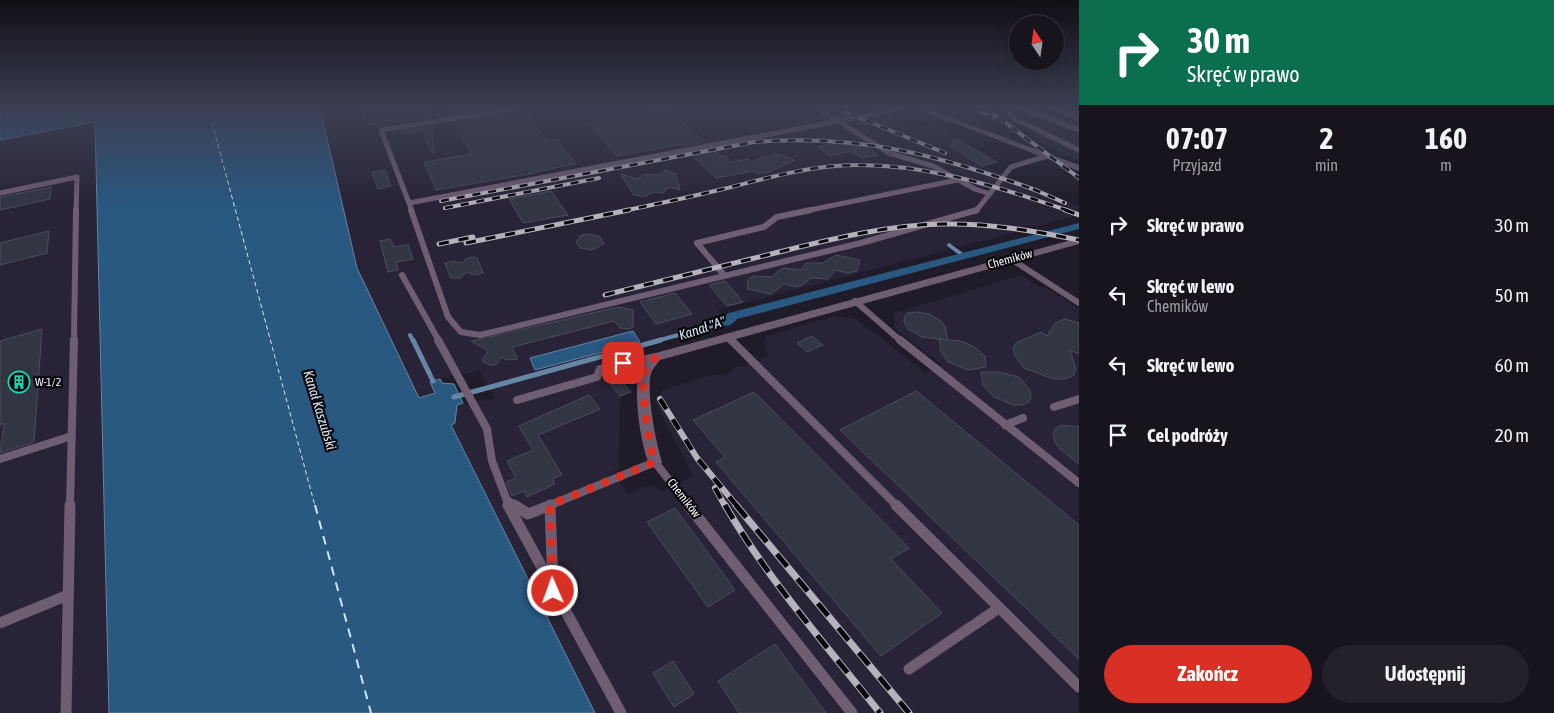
<!DOCTYPE html>
<html lang="pl">
<head>
<meta charset="utf-8">
<style>
	:root { --surface:#17141e; --page:#24212b; --text:#f1f3f6; --muted:#9e9ea4; --line:#36333c; --accent:#d93025 }
	body { margin:0; font-family:"Asap Condensed",sans-serif; background:var(--page); color:var(--text); height:100vh; display:flex; flex-direction:column; font-size:19px; white-space:nowrap }
	* { box-sizing:border-box; margin:0 }
	p { font-size:16px; color:var(--muted) }
	.icon { flex:none; width:28px; height:28px; fill:none; stroke:currentColor; stroke-width:2; stroke-linecap:round; stroke-linejoin:round }
	.map { position:relative; flex:1; overflow:hidden }
	.sheet { display:flex; flex-direction:column; background:var(--surface); width:475px }
	.sheet>* { flex:none }
	.top-card { background:#0b6e4f; color:#fff; overflow:hidden }
	.needle { width:32px; rotate:347deg }
	.controls { position:absolute; left:1009px; top:15px; display:grid; gap:10px }
	.controls a { display:grid; place-items:center; width:55px; height:55px; border-radius:50%; background:var(--surface); box-shadow:0 5px 20px #0002,0 0 0 1px var(--line); font-size:25px }
	.pin { position:absolute; display:grid; place-items:center; width:42px; height:42px; color:#fff; margin:-21px; border-radius:10px; box-shadow:0 2px 8px #0006 }
	.me { position:absolute; width:55px; margin:-28px; rotate:358deg; stroke-linejoin:round; filter:drop-shadow(0 0 4px #0008) }
	.turn { display:flex; align-items:center; gap:18px; height:105px; padding:0 25px; font-size:22px }
	.turn .icon { width:65px; height:65px; stroke-width:2.5 }
	.turn b { display:block; font-size:35px; line-height:42px }
	.eta { display:flex; justify-content:space-evenly; align-items:center; height:85px; text-align:center }
	.eta b { font-size:30px; font-weight:700; line-height:35px }
	.button { display:flex; gap:10px; margin-top:auto; padding:10px 25px }
	.button a { flex:1; height:58px; border-radius:30px; background:var(--accent); color:#fff; font-size:20px; font-weight:700; line-height:58px; text-align:center }
	.button a+a { background:var(--page); color:var(--text) }
	ul { padding:0; list-style:none }
	li { display:flex; align-items:center; gap:15px; height:70px; padding:0 25px }
	li div { flex:1 }
	li b { display:block; font-size:19px }
	li em { font-style:normal }
	main { display:flex; flex:1; min-height:0 }
	.map>svg:first-child { display:block }
	.built { fill:#282336 }
	.water { fill:#295881; stroke:#6686a6 }
	.lines { fill:none; stroke-linecap:round; stroke-linejoin:round }
	.stream-far1 { stroke:#6686a6; stroke-width:4 }
	.stream { stroke:#6686a6; stroke-width:5 }
	.canal { fill:#295881; fill-rule:evenodd }
	.ferry-far1 { stroke:#d7e5f2; stroke-width:1; stroke-dasharray:4.5 3; stroke-linecap:butt }
	.ferry { stroke:#d7e5f2; stroke-width:2; stroke-dasharray:9 7; stroke-linecap:butt }
	.building { fill:#323643; stroke:#494d5c }
	.lane-far3 { stroke:#6f5d72; stroke-width:5 }
	.lane-far2 { stroke:#6f5d72; stroke-width:6 }
	.lane-far1 { stroke:#6f5d72; stroke-width:8 }
	.lane { stroke:#6f5d72; stroke-width:11 }
	.street { fill:#6f5d72; fill-rule:evenodd }
	.rail-far3-casing { stroke:#b5b2bc; stroke-width:4 }
	.rail-far2-casing { stroke:#b5b2bc; stroke-width:5 }
	.rail-far1-casing { stroke:#b5b2bc; stroke-width:6 }
	.rail-casing { stroke:#b5b2bc; stroke-width:7 }
	.rail-far3 { stroke:#08070c; stroke-width:2.5; stroke-dasharray:8; stroke-linecap:butt }
	.rail-far2 { stroke:#08070c; stroke-width:3; stroke-dasharray:10; stroke-linecap:butt }
	.rail-far1 { stroke:#08070c; stroke-width:4.5; stroke-dasharray:12; stroke-linecap:butt }
	.rail { stroke:#08070c; stroke-width:5; stroke-dasharray:16; stroke-linecap:butt }
	.route { stroke:#d93025; stroke-width:9; stroke-dasharray:0 16.2 }
	.labels { text-anchor:middle; stroke-width:4.5; stroke-linejoin:round; paint-order:stroke }
	.street-label { font-size:12px; fill:#f5f3fb; stroke:#08070c }
	.poi-label { font-size:12px; fill:#f5f3fb; stroke:#08070c; text-anchor:start }
	.water-label { font-size:14px; font-style:italic; fill:#d7e5f2; stroke:#08070c }
</style>
</head>
<body>
<main>
<div class="map">
<svg width="1079" height="713" viewBox="0 0 1079 713">
	<rect width="100%" height="100%" fill="#1f1b28"/>
	<!-- built -->
	<path class="built" d="M320,108H840L857,115L873,112L883,118L890,117L908,129L932,124L997,162L983,166L1079,206V215L1039,226H1015L1017,231L1014,233L959,247L953,244L947,246L948,250L718,310L724,317L719,322L487,385L480,371L440,379L435,393L419,399L357,268Z
		M998,108H1079V161L1045,146Z
		M95,122L109,713H0V140Z
		M1022,275L1036,285L1053,292L1079,309V713H595L451,424L455,423L457,405L463,403L468,405L477,401L495,399L490,388L604,357L627,388L628,393L620,397L619,469L613,472L628,494L646,486L657,487L661,492L693,476L655,401L663,390L711,375H726L737,366L744,367L768,356L764,342L766,336L835,316L856,319L926,373L942,365L894,328V313Z"/>
	<!-- water -->
	<path class="water" d="M0,108H320L357,268L419,398L435,393L430,382L440,379L442,383L454,384L463,403L457,405L455,423L451,425L595,713H109L95,122L0,140Z
		M633,331L640,342L535,370L530,358Z"/>
	<g class="lines">
		<!-- stream-far1 -->
		<path class="stream-far1" d="M949,245L964,256
			M410,335L413,341
			M656,341L727,322"/>
		<!-- stream -->
		<path class="stream" d="M413,340L433,381
			M454,397L661,340"/>
		<!-- canal -->
		<path class="canal" d="M1079,223V229L737,319C732,324 730,327 722,325L720,322L728,313L733,312Z"/>
		<!-- ferry-far1 -->
		<path class="ferry-far1" d="M208,108L315,506"/>
		<!-- ferry -->
		<path class="ferry" d="M315,505L371,713"/>
	</g>
	<!-- building -->
	<path class="building" d="M361,108H430L431,118L400,122V119L367,125Z
		M445,108H492L449,115Z
		M666,108L705,142L683,146L681,144L617,156L588,123Z
		M518,112V117L529,116L548,141L557,139L576,164L534,172L535,173L436,190L424,162L471,154L454,123Z
		M432,126L434,152L432,153L422,130L409,134H401V131Z
		M955,138L997,162L982,166L950,146Z
		M848,141L858,148L861,143L878,155L862,158L854,153L856,150L830,156L818,147Z
		M713,150L721,156H725L732,162L748,159L752,162L763,157L774,156V153L795,160L769,172L758,174L754,171L716,178L691,154Z
		M385,170L391,186L378,189L372,172Z
		M665,170L676,174L680,190L669,187L663,193L654,192L643,197L633,194L621,174L637,179L645,174L659,175Z
		M51,187L50,199L0,210V197Z
		M551,191L568,215L523,223L509,199Z
		M49,231L47,253L0,265V243Z
		M586,234L599,236L604,244L592,250L581,248L576,243L580,236Z
		M390,239L394,247L408,245L413,259L396,262L398,270L388,272L380,241Z
		M836,255L860,260L857,271L848,273L835,270L828,279L811,278L804,284L796,287L784,284L771,294L747,289L748,280L753,276L773,277L778,271L784,268L801,270L806,263H823Z
		M472,257L477,258L483,273L474,275L466,272L461,278H451L445,263L453,261L462,263L467,258Z
		M725,281L743,302L727,306L709,285Z
		M675,293L692,314L656,324L640,302Z
		M618,307L633,310V327L629,329L620,328L614,321L512,347L518,359L508,360L501,357L498,363L494,365H489L482,361L488,351L471,341Z
		M916,312L929,314L941,321L945,327L948,340L922,337L908,329L904,322V318L907,313Z
		M1065,319L1079,323V354L1070,350L1076,369L1074,375L1066,379H1054L1024,368L1015,356L1013,348L1016,343L1041,332L1047,336L1055,323Z
		M42,329L34,442L0,453L4,423L0,425V341Z
		M812,336L823,345L807,352L797,343Z
		M939,339L960,341L973,346L985,356L986,367L968,370L948,362L941,352Z
		M981,372H999L1019,377L1030,390L1031,397L1029,402L1023,405H1013L994,397L983,385Z
		M618,377L631,392L620,396L608,381Z
		M916,391L1079,525V659L840,430Z
		M754,392L909,548L891,559L942,613L881,656L716,462L725,457L693,420Z
		M589,395L600,409L538,435L562,475L552,479L555,484L527,497L524,491L512,496L506,482L516,478L507,461L533,450L519,426Z
		M1062,425L1079,427V464L1061,450L1055,442L1053,434L1056,428Z
		M675,508L735,590L708,607L647,522Z
		M775,644L826,713H739L718,681Z
		M673,661L694,694L674,707L653,673Z"/>
	<g class="lines">
		<!-- lane-far3 -->
		<path class="lane-far3" d="M518,108L381,130L409,203L876,114L899,108
			M817,108L889,153L933,166L975,189L990,194
			M1011,108L1007,112L1015,119L1079,150
			M1021,108L1079,130
			M1053,108L1079,118
			M0,193L77,177L76,211
			M409,203L412,211
			M805,211L957,180
			M976,211L1011,167L1047,156"/>
		<!-- lane-far2 -->
		<path class="lane-far2" d="M411,210L448,317L461,332L480,335L861,243L977,210
			M1011,259L1079,303
			M402,275L439,341
			M724,275L697,243L764,227L777,217L811,210
			M855,301L901,341
			M728,337L733,341
			M74,341L76,210"/>
		<!-- lane-far1 -->
		<path class="lane-far1" d="M438,340L487,429L492,461L509,506
			M731,340L897,506
			M900,340L1079,483
			M517,400L597,377L600,369L656,357
			M1054,407L1079,399
			M1005,425L1023,418
			M0,459L72,436
			M507,500L516,506
			M70,506L74,340
			M548,506L655,462L689,506"/>
		<!-- lane -->
		<path class="lane" d="M508,505L621,713
			M514,505L528,514L551,505
			M550,505L553,588
			M688,505L852,713
			M896,505L1079,687
			M0,623L68,595
			M909,669L999,608
			M66,713L70,505"/>
		<!-- street -->
		<path class="street" d="M915,108H925L1079,165V171Z
			M1079,238V244L660,360C657,364 653,368 651,373C646,393 656,442 662,462L660,466L655,468L650,466C641,448 633,393 639,373C641,366 647,360 652,354Z"/>
		<!-- rail-far3 casing -->
		<g class="rail-far3-casing">
			<path id="rail-far3" d="M836,108L945,153
				M973,108L993,118
				M986,108L1079,178
				M1033,189L1065,203
				M441,201L754,142C860,134 939,155 1038,191
				M445,208L599,178
				M623,211C657,204 690,197 723,189C760,180 797,169 835,166C915,160 994,185 1069,211"/>
		</g>
		<!-- rail-far2 casing -->
		<g class="rail-far2-casing">
			<path id="rail-far2" d="M1065,210L1079,215
				M466,243L629,210
				M439,244L473,237
				M605,295C660,281 716,268 771,254C828,240 885,225 943,224C989,223 1034,231 1079,240"/>
		</g>
		<!-- rail-far1 casing -->
		<g class="rail-far1-casing">
			<path id="rail-far1" d="M660,399L697,458L737,506
				M715,488L725,506"/>
		</g>
		<!-- rail casing -->
		<g class="rail-casing">
			<path id="rail" d="M725,505C768,580 826,645 880,713
				M736,505L909,713"/>
		</g>
		<!-- rail-far3 -->
		<use href="#rail-far3" class="rail-far3"/>
		<!-- rail-far2 -->
		<use href="#rail-far2" class="rail-far2"/>
		<!-- rail-far1 -->
		<use href="#rail-far1" class="rail-far1"/>
		<!-- rail -->
		<use href="#rail" class="rail"/>
	</g>
	<!-- sky -->
	<linearGradient id="sky" x2="0" y2="1"><stop stop-color="#110f16"/><stop offset="0.52" stop-color="#3c3f53"/><stop offset="1" stop-color="#3c3f53" stop-opacity="0"/></linearGradient>
	<rect width="1079" height="207" fill="url(#sky)"/>
	<g class="lines">
		<!-- route -->
		<path class="route" d="M553,591L550,505L655,462C649,449 641,387 644,373C646,368 652,362 656,357L623,363"/>
	</g>
	<!-- icons -->
	<defs>
		<g id="building-ring" transform="scale(1.125)"><circle r="9.5" fill="#08070c" stroke="#19d5b2" stroke-width="1.5"/><path d="M-4-6H4V6H1V3H-1V6H-4ZM-2.5-4.3h1.7v1.8h-1.7ZM.8-4.3h1.7v1.8H.8ZM-2.5-1h1.7V.8h-1.7ZM.8-1h1.7V.8H.8Z" fill="#19d5b2"/></g>
	</defs>
	<g fill-rule="evenodd">
		<use href="#building-ring" x="19" y="382"/>
	</g>
	<g class="labels">
		<!-- street labels -->
		<g class="street-label">
			<text transform="translate(1010 259) rotate(-15)" y="4">Chemików</text>
			<text transform="translate(684 498) rotate(52)" y="4">Chemików</text>
		</g>
		<!-- poi labels -->
		<g class="poi-label">
			<text x="35" y="386">W-1/2</text>
		</g>
		<!-- water labels -->
		<g class="water-label">
			<text transform="translate(702 328) rotate(-18)" y="5">Kanał "A"</text>
			<text transform="translate(320 410) rotate(73)" y="5">Kanał Kaszubski</text>
		</g>
	</g>
</svg>
<div class="controls">
<a><svg class="needle" viewBox="-14 -14 28 28"><path d="M0-13l5 13h-10z" fill="#e53935"/><path d="M0 13l5-13h-10z" fill="#9e9ea4"/></svg></a>
</div>
<div class="pin" style="left:623px;top:363px;background:#d93025"><svg class="icon" aria-label="arrive" viewBox="0 0 24 24"><path d="M6 21V4h12l-3 4 3 4H6"/></svg></div>
<svg class="me" style="left:553px;top:591px" viewBox="-20 -20 40 40"><circle r="17" fill="#d93025" stroke="#fff" stroke-width="3"/><path d="M0-11L8 9 0 5-8 9z" fill="#fff"/></svg>
</div>
<section class="sheet">
<div class="top-card">
<div class="turn"><svg class="icon" aria-label="right" viewBox="0 0 24 24"><path d="M7 20v-9h11M14 6l5 5-5 5"/></svg><div><b>30 m</b>Skręć w prawo</div></div>
</div>
<div class="eta">
<div><b>07:07</b><p>Przyjazd</p></div>
<div><b>2</b><p>min</p></div>
<div><b>160</b><p>m</p></div>
</div>
<ul>
<li><svg class="icon" aria-label="right" viewBox="0 0 24 24"><path d="M7 20v-9h11M14 6l5 5-5 5"/></svg><div><b>Skręć w prawo</b></div><em>30 m</em></li>
<li><svg class="icon" aria-label="left" viewBox="0 0 24 24"><path d="M17 20v-9H6M10 6l-5 5 5 5"/></svg><div><b>Skręć w lewo</b><p>Chemików</p></div><em>50 m</em></li>
<li><svg class="icon" aria-label="left" viewBox="0 0 24 24"><path d="M17 20v-9H6M10 6l-5 5 5 5"/></svg><div><b>Skręć w lewo</b></div><em>60 m</em></li>
<li><svg class="icon" aria-label="arrive" viewBox="0 0 24 24"><path d="M6 21V4h12l-3 4 3 4H6"/></svg><div><b>Cel podróży</b></div><em>20 m</em></li>
</ul>
<div class="button"><a>Zakończ</a><a>Udostępnij</a></div>
</section>
</main>
</body>
</html>
